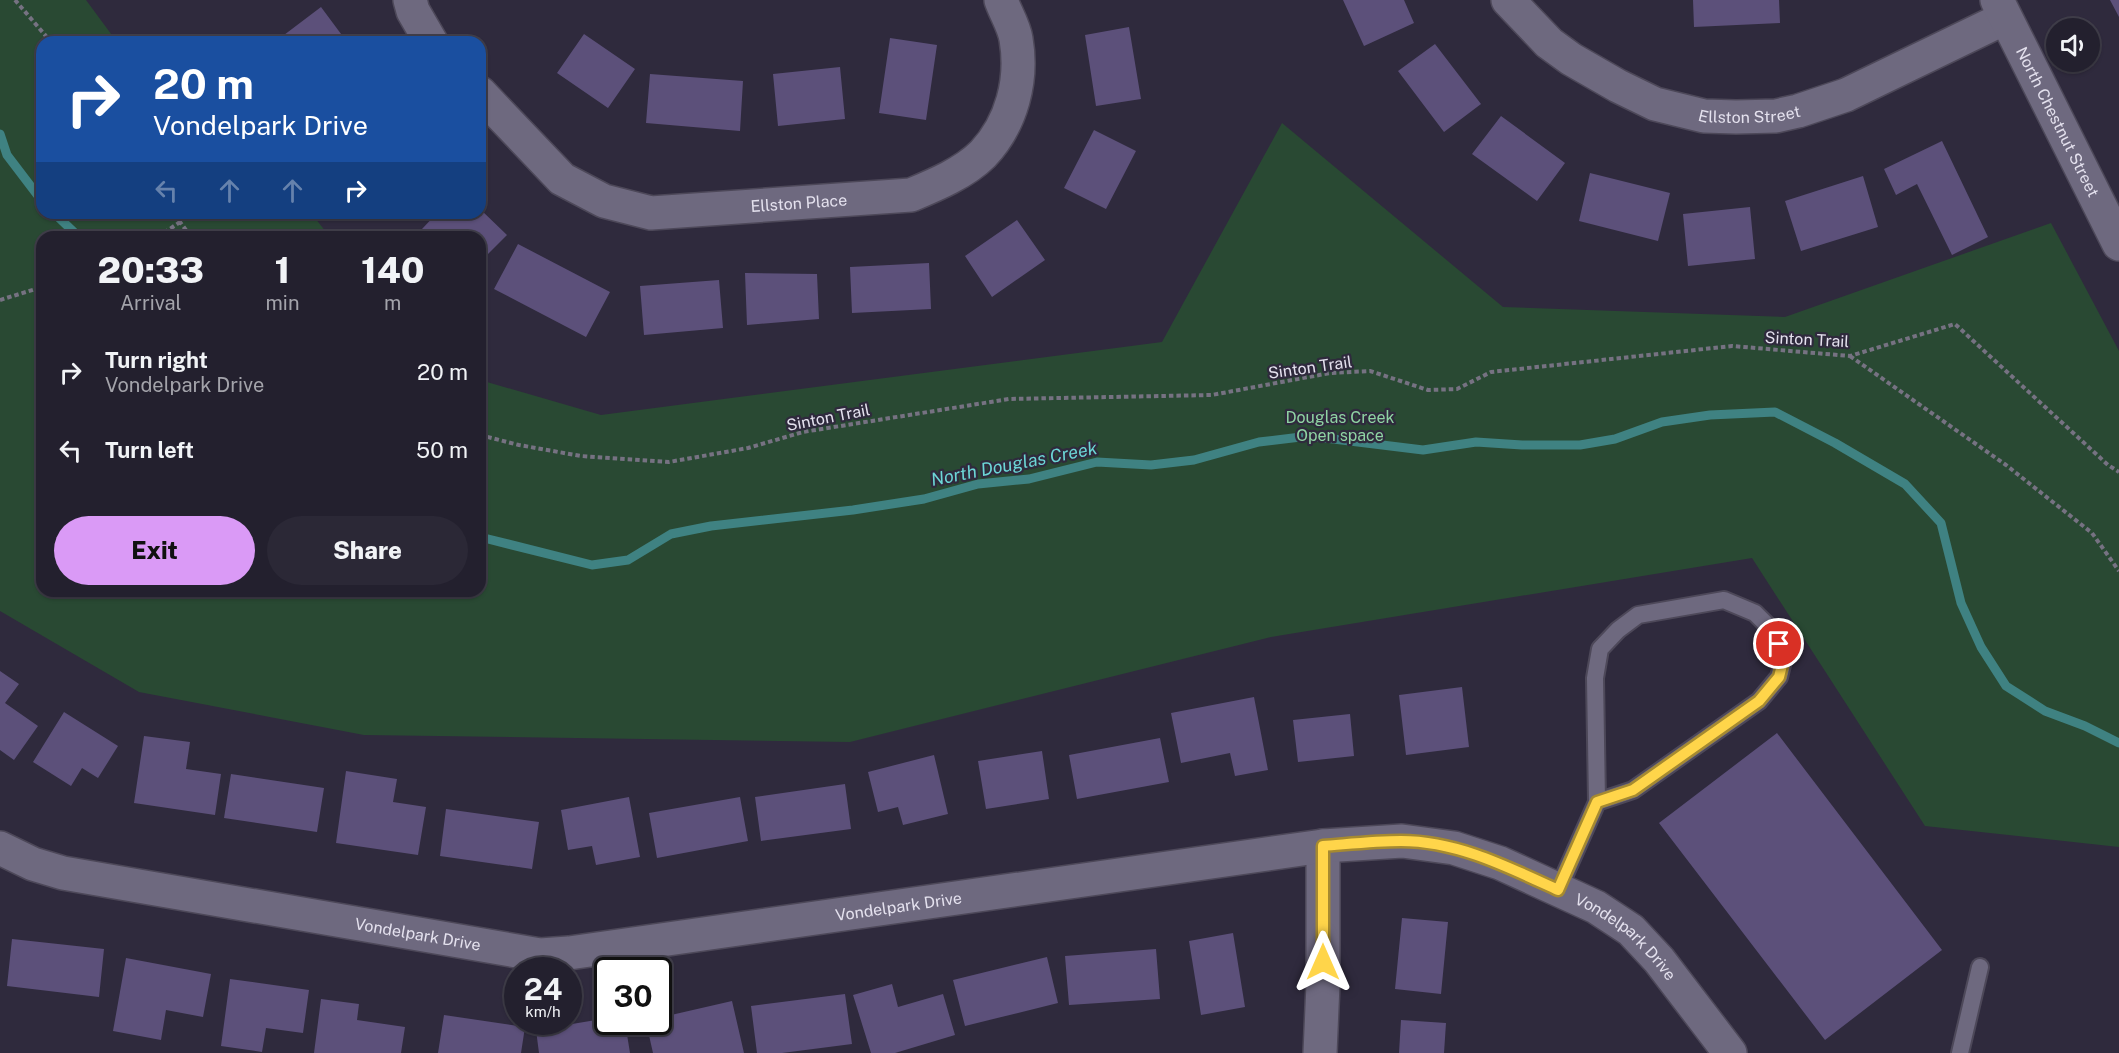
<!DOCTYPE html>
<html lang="en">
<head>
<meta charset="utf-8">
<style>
	:root { --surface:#23202e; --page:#2b2836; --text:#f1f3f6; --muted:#a3a3aa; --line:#403e4a; --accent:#da9af6 }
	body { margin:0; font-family:"Public Sans",sans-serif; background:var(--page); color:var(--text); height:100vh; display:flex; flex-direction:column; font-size:22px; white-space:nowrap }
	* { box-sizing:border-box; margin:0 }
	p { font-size:20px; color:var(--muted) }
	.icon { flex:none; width:33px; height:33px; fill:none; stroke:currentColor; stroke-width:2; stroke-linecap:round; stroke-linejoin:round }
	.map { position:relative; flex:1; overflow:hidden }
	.drawer { position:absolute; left:36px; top:231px; width:450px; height:366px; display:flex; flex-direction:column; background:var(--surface); border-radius:18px; box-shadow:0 2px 4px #0004,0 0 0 2px var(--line) }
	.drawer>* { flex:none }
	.top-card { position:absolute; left:36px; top:36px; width:450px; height:183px; border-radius:18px; box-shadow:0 2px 4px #0004,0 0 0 2px var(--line); background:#1a4fa0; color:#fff; overflow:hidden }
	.buttons { position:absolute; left:2046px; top:18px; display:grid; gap:12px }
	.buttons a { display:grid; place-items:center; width:54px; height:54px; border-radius:50%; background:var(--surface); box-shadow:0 2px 4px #0004,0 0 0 2px var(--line); font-size:30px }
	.speed { position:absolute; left:504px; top:957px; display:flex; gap:12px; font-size:30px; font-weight:700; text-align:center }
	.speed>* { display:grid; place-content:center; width:78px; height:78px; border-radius:50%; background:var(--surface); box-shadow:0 2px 4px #0004,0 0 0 2px var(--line); line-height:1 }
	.speed small { font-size:15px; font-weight:400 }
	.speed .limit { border:3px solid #111; border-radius:9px; background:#fff; color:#111 }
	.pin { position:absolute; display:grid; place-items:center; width:51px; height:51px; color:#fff; margin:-26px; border:3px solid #fff; border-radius:50%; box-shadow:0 2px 6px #0007 }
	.me { position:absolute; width:66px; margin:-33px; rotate:0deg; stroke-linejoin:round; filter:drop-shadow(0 0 4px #0008) }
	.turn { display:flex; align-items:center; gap:21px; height:126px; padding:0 18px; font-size:27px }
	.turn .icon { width:78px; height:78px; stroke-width:2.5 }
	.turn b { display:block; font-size:42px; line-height:51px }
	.lanes { display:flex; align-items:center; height:57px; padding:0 18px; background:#0003; justify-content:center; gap:30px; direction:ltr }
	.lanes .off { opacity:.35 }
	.eta { display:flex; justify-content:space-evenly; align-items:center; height:102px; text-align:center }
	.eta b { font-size:36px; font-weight:800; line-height:42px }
	.action { display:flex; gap:12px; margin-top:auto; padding:12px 18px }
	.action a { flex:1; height:69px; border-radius:36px; background:var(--accent); color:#111; font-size:24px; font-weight:800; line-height:69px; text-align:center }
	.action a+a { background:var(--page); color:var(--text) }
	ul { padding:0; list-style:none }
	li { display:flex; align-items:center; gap:18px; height:78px; padding:0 18px }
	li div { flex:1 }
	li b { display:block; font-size:22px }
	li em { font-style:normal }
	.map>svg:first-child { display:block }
	.green { fill:#294933 }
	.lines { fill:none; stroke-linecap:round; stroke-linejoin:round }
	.stream { stroke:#3f8282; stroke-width:9 }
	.building { fill:#5c507a }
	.service-casing { stroke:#4d4859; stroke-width:20 }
	.minor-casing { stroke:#4d4859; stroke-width:36 }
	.tertiary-casing { stroke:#4d4859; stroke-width:36 }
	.secondary-casing { stroke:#4d4859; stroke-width:36 }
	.path { stroke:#767282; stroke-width:4; stroke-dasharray:4.5 3; stroke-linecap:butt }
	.service { stroke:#6e697f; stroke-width:16 }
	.minor { stroke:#6e697f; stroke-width:33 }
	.tertiary { stroke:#6e697f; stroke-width:33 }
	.secondary { stroke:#6e697f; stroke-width:33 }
	.route-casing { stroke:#a68a30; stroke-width:15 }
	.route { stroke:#ffd54a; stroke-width:10 }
	.labels { text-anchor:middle; stroke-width:4.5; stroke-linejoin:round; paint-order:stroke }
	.street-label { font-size:16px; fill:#e4e1ee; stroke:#2f2a3d }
	.park-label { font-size:16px; fill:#8fd4a3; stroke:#2f2a3d }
	.water-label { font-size:18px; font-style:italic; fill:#6cd6d6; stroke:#2f2a3d }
</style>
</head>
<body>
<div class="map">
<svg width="2119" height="1053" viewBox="0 0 2119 1053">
	<rect width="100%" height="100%" fill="#2f2a3d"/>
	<!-- green -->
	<path class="green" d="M0,0H86L117,42H42V213H311L330,237H42V591H480V380L601,415L1162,342L1282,123L1503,307L1785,317L2051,223L2119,351V847L1925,826L1752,558L1271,637L850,742L364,735L139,692L0,611Z"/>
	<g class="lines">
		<!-- stream -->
		<path class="stream" d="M0,134L7,155L42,201
			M54,213L79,237
			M480,537L592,565L628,560L671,534L711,526L853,510L924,499L978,484L1029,479L1097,462L1151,465L1194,460L1259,442L1309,436L1423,450L1476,442L1522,445H1580L1615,439L1662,422L1710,415L1775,412L1835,443L1905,484L1941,523L1961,603L1981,647L2006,686L2045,711L2085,726L2119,743"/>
	</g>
	<!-- building -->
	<path class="building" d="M1343,0H1404L1414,23L1364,46Z
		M1693,0H1779L1780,23L1694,27Z
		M2110,0H2119V17Z
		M321,7L347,42H289L284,35Z
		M1129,27L1141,99L1096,106L1085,35Z
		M584,34L635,69L608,108L557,73Z
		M890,38L937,45L926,120L879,113Z
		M1435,44L1481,104L1444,132L1398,71Z
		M840,67L845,119L778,126L773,74Z
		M650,74L743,81L740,131L646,123Z
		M1501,116L1565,163L1537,201L1472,154Z
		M1094,130L1136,151L1106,209L1064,188Z
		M1942,141L1988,237L1952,255L1917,184L1896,195L1884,169Z
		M1590,173L1670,193L1658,241L1579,221Z
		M1863,176L1878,227L1801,251L1785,201Z
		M1750,207L1755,259L1688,266L1683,214Z
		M480,209L507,235L480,262V237H429L422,229L437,213H480Z
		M1017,220L1045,260L992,297L965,256Z
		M518,244L610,292L586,337L494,289Z
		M929,263L931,309L852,313L850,267Z
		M745,273L817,274L819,319L747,325Z
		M719,280L723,328L644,335L640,286Z
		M0,671L19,684L5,703L38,726L14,760L0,750Z
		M1462,687L1469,747L1406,755L1399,695Z
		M1254,697L1268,770L1235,776L1230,753L1181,763L1171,713Z
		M64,712L118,746L98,778L82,768L71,786L33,762Z
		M1350,714L1354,756L1298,762L1293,720Z
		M1777,733L1942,950L1825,1040L1659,823Z
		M144,736L190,742L186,769L221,774L215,815L134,803Z
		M1160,738L1169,782L1077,799L1069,755Z
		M1042,751L1049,799L986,809L978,761Z
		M934,755L948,814L903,825L898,807L878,812L868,772Z
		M346,771L397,779L393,802L426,807L418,855L336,843Z
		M231,774L324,788L317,832L224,818Z
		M845,784L851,829L761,841L755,797Z
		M629,797L640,857L596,865L592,846L568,850L561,810Z
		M740,797L748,841L657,858L649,813Z
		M446,809L539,822L532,869L440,856Z
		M1402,918L1448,922L1441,994L1395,989Z
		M1233,933L1245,1007L1201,1015L1189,941Z
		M12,939L104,949L99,997L7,986Z
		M1156,949L1160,999L1069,1005L1065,956Z
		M1047,957L1058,1003L965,1026L953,980Z
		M126,958L211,974L203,1017L166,1010L161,1040L113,1031Z
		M230,979L309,990L303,1033L266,1028L262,1052L221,1046Z
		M892,984L898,1007L943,994L955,1035L895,1053H871L853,995Z
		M845,994L852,1044L782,1053H757L751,1006Z
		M321,999L359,1004L357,1020L405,1027L401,1053H314Z
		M732,1001L744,1053H653L646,1022H658V1018Z
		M444,1015L525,1027L521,1053H438Z
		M608,1018V1022H625L630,1053H539L536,1030Z
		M1401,1020L1446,1023L1444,1053H1399Z"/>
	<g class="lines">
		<!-- service casing -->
		<g class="service-casing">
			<path id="service" d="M1558,890L1597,802L1595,678L1600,649L1618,630L1638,615L1724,600L1755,613L1773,631L1784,657L1779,677L1759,701L1633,790L1597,802
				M1960,1053L1980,967"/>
		</g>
		<!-- minor casing -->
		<g class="minor-casing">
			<g id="minor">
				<path d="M410,0L413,11L431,42"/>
				<path id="s1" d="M1508,0L1549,43L1571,59L1618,86L1655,104L1704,116L1736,117L1776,116L1798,111L1846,95L2005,18"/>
				<path id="s2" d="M480,93L562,179L604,201L651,213L911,195C935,185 964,173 983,154C1012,123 1023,80 1016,39C1014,26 1005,12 1001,0"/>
				<path d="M1320,1053L1323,984V846"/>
			</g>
		</g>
		<!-- tertiary casing -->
		<g class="tertiary-casing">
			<g id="tertiary">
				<path id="s3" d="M0,848L33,864L63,873L540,955L569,953L1323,846L1402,841L1454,848L1500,863L1596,907L1631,930L1659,960L1730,1053"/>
			</g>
		</g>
		<!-- secondary casing -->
		<g class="secondary-casing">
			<g id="secondary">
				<path id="s4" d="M1997,0L2119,244"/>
			</g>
		</g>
		<!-- path -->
		<path class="path" d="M15,0L51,42
			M179,213L180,222L191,237
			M158,237L180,222
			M0,300L42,287
			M1850,356L2006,465L2092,533L2119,571
			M480,435L519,445L581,456L669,462L748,448L803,432L1009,399L1212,395L1330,373L1370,371L1428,390L1457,389L1491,372L1732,346L1850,356L1955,324L2108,465L2119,472"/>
		<!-- service -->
		<use href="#service" class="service"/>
		<!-- minor -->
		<use href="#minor" class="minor"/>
		<!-- tertiary -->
		<use href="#tertiary" class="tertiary"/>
		<!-- secondary -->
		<use href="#secondary" class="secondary"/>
	</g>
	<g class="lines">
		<!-- route casing -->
		<g class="route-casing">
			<path id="route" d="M1323,962V846C1349,844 1375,841 1401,841C1457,841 1508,867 1558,890L1597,802L1633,790L1759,701L1779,677L1784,657L1779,644"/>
		</g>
		<!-- route -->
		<use href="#route" class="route"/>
	</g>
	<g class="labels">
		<!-- street labels -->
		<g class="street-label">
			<text dy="6" stroke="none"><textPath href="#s1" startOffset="278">Ellston Street</textPath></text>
			<text dy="6" stroke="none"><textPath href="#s4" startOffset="136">North Chestnut Street</textPath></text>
			<text dy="6" stroke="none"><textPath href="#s2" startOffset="363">Ellston Place</textPath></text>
			<text transform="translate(1807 339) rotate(3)" y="6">Sinton Trail</text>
			<text transform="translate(1310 367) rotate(-8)" y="6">Sinton Trail</text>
			<text transform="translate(828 417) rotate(-11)" y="6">Sinton Trail</text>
			<text dy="6" stroke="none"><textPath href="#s3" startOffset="914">Vondelpark Drive</textPath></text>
			<text dy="6" stroke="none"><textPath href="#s3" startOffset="428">Vondelpark Drive</textPath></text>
			<text dy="6" stroke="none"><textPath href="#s3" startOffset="1670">Vondelpark Drive</textPath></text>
		</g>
		<!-- park labels -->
		<g class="park-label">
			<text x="1340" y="423">Douglas Creek<tspan x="1340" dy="18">Open space</tspan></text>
		</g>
		<!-- water labels -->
		<g class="water-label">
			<text transform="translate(1014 464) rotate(-11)" y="6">North Douglas Creek</text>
		</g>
	</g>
</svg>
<div class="buttons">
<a><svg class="icon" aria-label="sound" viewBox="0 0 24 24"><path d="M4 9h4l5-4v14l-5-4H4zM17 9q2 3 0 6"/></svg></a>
</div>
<div class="speed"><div>24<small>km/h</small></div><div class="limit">30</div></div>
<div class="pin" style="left:1779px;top:644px;background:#d93025"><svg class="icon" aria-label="arrive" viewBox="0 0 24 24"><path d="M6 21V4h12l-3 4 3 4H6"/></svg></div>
<svg class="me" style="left:1323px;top:962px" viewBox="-20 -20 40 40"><path d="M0-17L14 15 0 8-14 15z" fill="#ffd54a" stroke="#fff" stroke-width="4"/></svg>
<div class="top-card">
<div class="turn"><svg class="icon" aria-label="right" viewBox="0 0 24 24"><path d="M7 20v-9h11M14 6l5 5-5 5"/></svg><div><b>20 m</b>Vondelpark Drive</div></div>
<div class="lanes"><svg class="icon off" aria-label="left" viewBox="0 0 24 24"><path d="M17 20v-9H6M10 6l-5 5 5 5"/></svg><svg class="icon off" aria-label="ahead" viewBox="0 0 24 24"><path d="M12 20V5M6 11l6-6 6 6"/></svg><svg class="icon off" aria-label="ahead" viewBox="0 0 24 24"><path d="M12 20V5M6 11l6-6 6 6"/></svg><svg class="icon" aria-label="right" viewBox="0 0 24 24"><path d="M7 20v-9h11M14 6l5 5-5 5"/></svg></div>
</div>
<section class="drawer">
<div class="eta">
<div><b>20:33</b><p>Arrival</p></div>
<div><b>1</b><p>min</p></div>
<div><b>140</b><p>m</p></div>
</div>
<ul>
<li><svg class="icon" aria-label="right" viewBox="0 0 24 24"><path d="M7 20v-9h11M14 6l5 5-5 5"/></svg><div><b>Turn right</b><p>Vondelpark Drive</p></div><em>20 m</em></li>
<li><svg class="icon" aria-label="left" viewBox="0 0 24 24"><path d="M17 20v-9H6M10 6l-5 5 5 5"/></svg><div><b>Turn left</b></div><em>50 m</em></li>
</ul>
<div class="action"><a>Exit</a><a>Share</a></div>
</section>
</div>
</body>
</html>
